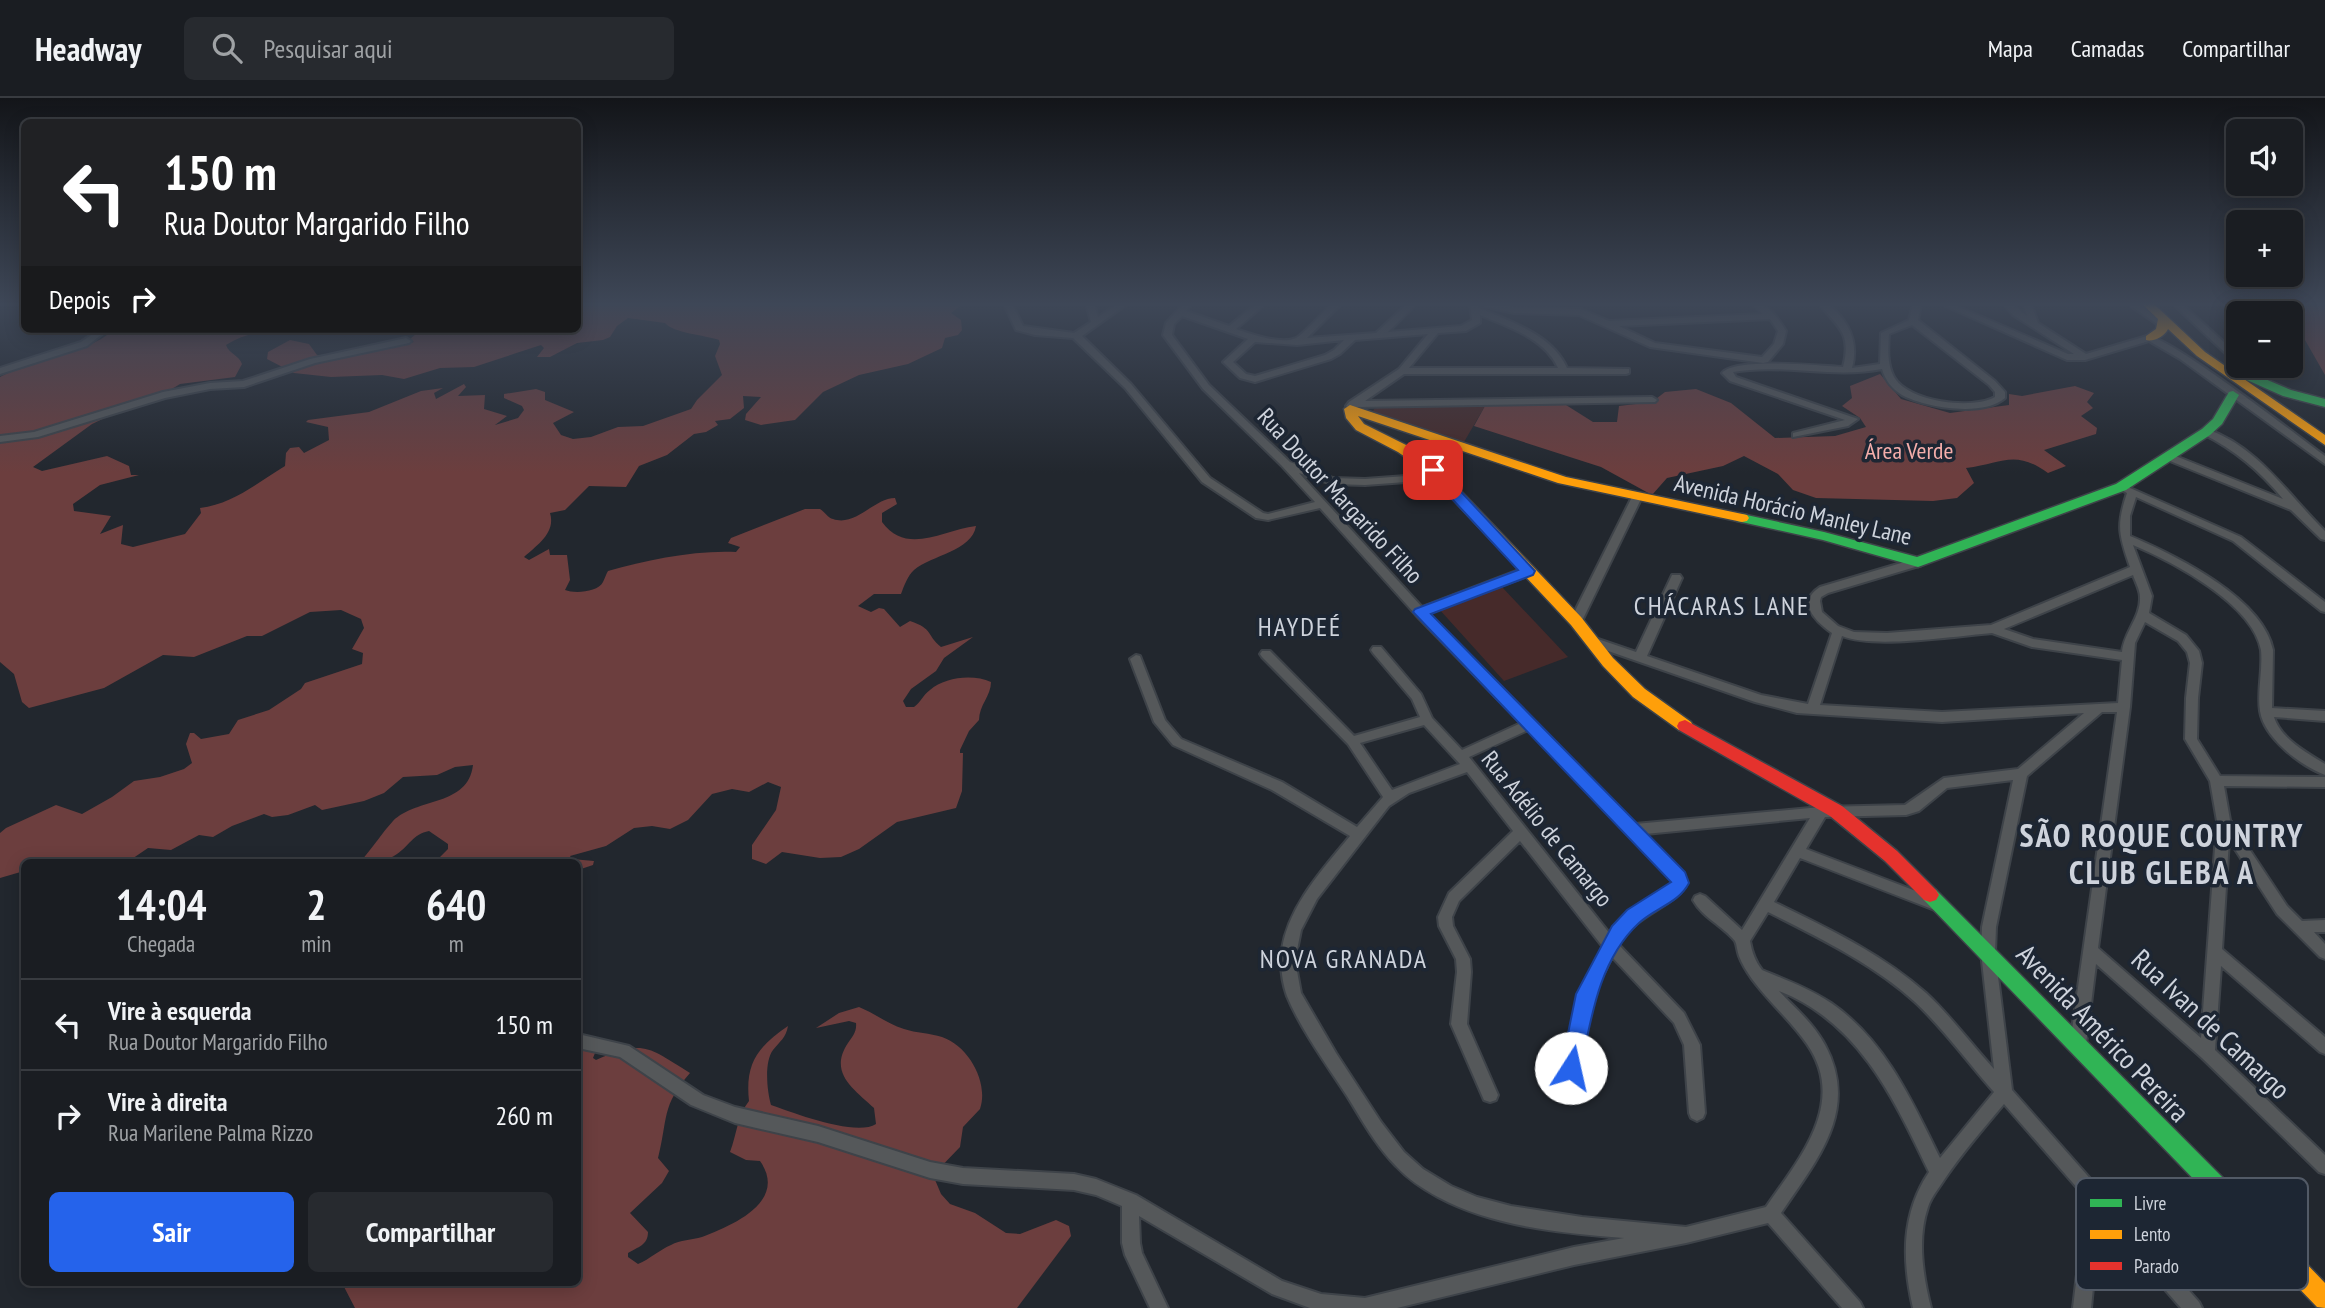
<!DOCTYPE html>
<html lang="pt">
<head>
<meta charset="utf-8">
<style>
	:root { --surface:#1a1d22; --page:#272a2f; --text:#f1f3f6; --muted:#9fa2a5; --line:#383b40; --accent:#2563eb }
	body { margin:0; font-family:"PT Sans Narrow",sans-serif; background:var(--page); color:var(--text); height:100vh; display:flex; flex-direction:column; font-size:26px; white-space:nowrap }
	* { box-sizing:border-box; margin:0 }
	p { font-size:23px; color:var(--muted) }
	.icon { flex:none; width:38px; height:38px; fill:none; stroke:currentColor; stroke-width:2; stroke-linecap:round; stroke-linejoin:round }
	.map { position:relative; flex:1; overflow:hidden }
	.details { position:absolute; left:21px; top:761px; width:560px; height:427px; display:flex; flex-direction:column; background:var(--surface); border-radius:10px; box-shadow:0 4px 18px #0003,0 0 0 2px var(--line) }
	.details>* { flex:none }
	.guide { position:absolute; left:21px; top:21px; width:560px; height:214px; border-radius:10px; box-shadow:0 4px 18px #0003,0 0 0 2px var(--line); background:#202124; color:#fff; overflow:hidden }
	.buttons { position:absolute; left:2226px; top:21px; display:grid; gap:14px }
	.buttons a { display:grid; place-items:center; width:77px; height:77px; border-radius:10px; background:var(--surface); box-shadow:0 4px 18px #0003,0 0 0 2px var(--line); font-size:35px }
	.pin { position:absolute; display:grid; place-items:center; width:60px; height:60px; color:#fff; margin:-30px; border-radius:14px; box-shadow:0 4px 10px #0006 }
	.me { position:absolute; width:77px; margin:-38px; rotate:10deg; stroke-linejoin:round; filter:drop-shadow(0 0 5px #0008) }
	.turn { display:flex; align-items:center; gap:24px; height:147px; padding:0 28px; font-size:32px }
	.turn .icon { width:91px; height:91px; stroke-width:2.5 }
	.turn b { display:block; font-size:49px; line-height:60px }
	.then { display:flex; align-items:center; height:66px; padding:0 28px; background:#0003; gap:14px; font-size:26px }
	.eta { display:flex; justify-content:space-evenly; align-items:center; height:119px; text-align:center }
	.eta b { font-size:42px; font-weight:700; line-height:49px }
	.cta { display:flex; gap:14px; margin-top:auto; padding:14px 28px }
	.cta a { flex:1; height:80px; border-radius:10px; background:var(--accent); color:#fff; font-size:28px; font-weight:700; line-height:80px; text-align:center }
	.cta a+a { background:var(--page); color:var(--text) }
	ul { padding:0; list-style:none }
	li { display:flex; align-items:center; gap:21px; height:91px; padding:0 28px; border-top:2px solid var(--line) }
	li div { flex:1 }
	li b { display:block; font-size:26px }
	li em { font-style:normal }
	header { display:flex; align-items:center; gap:42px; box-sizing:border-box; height:98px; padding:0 35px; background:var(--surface); border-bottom:2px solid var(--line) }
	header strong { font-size:33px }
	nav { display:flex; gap:38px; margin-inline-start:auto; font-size:24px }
	.search { width:490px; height:63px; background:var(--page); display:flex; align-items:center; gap:18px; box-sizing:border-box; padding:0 24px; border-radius:10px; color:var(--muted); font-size:26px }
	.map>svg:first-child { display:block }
	.green { fill:#462a2a }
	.forest { fill:#6c3e3e }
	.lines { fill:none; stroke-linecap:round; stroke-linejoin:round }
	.street-casing { stroke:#3e4349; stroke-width:4 }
	.fast-casing { stroke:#3e4349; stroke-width:3 }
	.slow-casing { stroke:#3e4349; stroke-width:3 }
	.jam-casing { stroke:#3e4349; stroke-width:3 }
	.street { fill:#55585a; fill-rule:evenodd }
	.fast { fill:#30b455; fill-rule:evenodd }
	.slow { fill:#ff9f0a; fill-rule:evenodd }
	.jam { fill:#e5322d; fill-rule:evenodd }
	.route { fill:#2563eb; stroke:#184099; stroke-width:2 }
	.labels { text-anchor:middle; stroke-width:7; stroke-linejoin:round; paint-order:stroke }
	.park-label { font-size:24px; fill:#f5aeab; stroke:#1d2633 }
	.street-label { font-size:24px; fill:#ced3dc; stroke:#1d2633 }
	.neighbourhood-label { font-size:26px; letter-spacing:2px; fill:#ced3dc; stroke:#1d2633 }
	.near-street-label { font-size:28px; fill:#ced3dc; stroke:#1d2633 }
	.district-label { font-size:32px; font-weight:bold; letter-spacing:2px; fill:#ced3dc; stroke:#1d2633 }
	.key { fill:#1d2633; stroke:#525a66; stroke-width:2 }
	.key-label { font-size:19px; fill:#ced3dc }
</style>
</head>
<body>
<header>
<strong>Headway</strong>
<div class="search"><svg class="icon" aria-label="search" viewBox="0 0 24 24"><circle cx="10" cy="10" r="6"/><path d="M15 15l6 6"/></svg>Pesquisar aqui</div>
<nav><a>Mapa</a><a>Camadas</a><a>Compartilhar</a></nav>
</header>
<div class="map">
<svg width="2325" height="1210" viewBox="0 0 2325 1210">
	<rect width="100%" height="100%" fill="#22272e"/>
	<!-- green -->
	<path class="green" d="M1485,308L1464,344L1373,314L1374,311L1380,309Z
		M1502,489L1568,559L1504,583L1439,511Z"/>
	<!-- forest -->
	<path class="forest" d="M578,206H963L951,215L961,222L962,232L958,237L945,240L942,250L908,266L859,277L823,294L795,322L761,327L745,322L746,316L761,299L743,298L744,310L730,321L715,323L718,327L706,334L694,336L667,357L639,368L626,389L589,388L565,412L550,415C556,435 537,447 524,459L529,462L549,451L550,457H567L570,482L565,492C575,496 598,494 603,484C605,480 606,476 608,473C647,462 695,452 736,454L740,449L728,445L731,440L805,411H820C825,414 828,420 833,421C856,429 874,400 895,400L897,406L882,415V424C907,458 943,432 976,428C972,453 932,457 914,472C908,477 904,488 901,496H874L858,508L871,514L879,510L884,511L900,529L910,523C934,531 926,537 941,549L973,539L944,560L936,573L911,591L903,603L906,609H914C921,604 923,597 930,592C945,579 973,576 991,584C991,598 979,607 979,622L969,633L960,652V655H963L962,693L956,710L897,724L859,751L841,759L820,760L782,754L766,766L752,761V747L776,712L781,689L768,684L749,694L732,691L712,696L688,722L670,731L652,728L634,730L606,748L570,758L572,761L594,763L593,767L578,772V765H434L448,751V746L429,733C413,736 409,748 397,756C387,763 374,765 363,765L362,762C373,749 382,735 393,723C417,699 468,709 473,667L455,669L437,677L403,679L384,695L364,703L322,712L315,707L288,717L272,719L264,716L232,728L213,739L199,737L171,752L148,750L126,765H24V773L0,780V735L6,730L56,707L82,716L112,699L134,683L160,679L184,671L192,665L186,646L190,635H194L201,641L229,636L238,622L269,612L301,591L305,585L362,566L363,555L352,551L364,530L361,521L341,512L310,514L262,538H247L194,559L163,557L104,590L29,610L22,604L14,576L0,564V279C34,260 76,259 107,237L104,231H333C319,240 300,234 284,233C264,232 243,236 226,247C229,256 239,257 242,266L235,279L180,286L157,300L113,316L92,326L33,369L42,373L107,358L129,368L131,377H139L100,387L73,406L74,413L111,418L100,436L123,427L121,446L133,449L185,436L201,415L200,410C233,406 257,385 285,368L286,355L290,350L299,349L304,355L329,342L328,329L306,324L308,322L369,314L421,293L443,290L434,295L436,301L464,286L466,289L458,298L485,297L484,311L507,318L495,327L518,320L524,312L522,308L504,300V296L536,291L545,294V302L574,314L553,325L561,337L573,341L591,339L618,329L643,328L691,311L697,302L722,277L715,258L720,246L719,242C705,237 673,235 665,225L628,220L617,228L610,239L603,242L577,245L550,259H537L544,250L541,247L474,269L440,270L404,281L382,277L331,279L294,275L267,261L268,254L290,242L309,246L317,257H354L414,244L410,241L422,231H578Z
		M2253,206H2325V277L2301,235L2291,228V215H2269Z
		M1880,276L1901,301L1950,315L2009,307V296L2022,298L2075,288L2094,295L2087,304L2093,310L2081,318L2097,330L2096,336L2044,352L2066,368L2048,375C2015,351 2003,365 1966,370L1974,385L1957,400L1933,403L1816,400L1793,392L1778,376L1744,358L1723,368L1667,380L1652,397L1601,369L1474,328L1485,308L1566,307L1593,324H1617L1619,308L1652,304L1665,294L1696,291L1731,305L1775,340L1835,338L1866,329L1860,320L1842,308L1852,300L1850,288Z
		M859,909C874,915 888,926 904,931C916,935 930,935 942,939C969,948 989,985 980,1011L963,1029L960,1049L933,1077L941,1096L950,1106L975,1115L1006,1135L1020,1136L1056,1122L1069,1128L1071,1138L1017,1210H355L342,1185L310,1188L294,1185H578V952L596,942L599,945L593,960L596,962C644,941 648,949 690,975C661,1008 668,1021 658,1060L669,1073L662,1085L630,1115L648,1134C648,1147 638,1149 628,1155V1159L638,1166C650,1161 659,1152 671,1147C680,1142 692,1142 702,1139C734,1127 788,1103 760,1063L746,1062L730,1054C737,1036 737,1018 749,1003C745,966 757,949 788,928C786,940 780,943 773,952C764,964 767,993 771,1007C794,1015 856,1039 876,1026L874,1010C854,991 828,975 848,945C852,939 857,934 856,925L849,923L816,930L839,915Z"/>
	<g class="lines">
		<!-- street casing -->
		<g class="street-casing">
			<path id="street" d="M1004,206H1012L1023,228L1074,235L1091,224L1086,206H1094L1098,219L1118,206H1127L1082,238L1131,286L1210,380L1263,415L1268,416L1315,404L1281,367L1203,291L1163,237L1166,225L1183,206H1192L1186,213L1229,228L1256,206H1265L1236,231C1251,236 1281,247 1296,240C1304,236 1324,213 1332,206H1341L1307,240L1376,235L1407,206H1416L1388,234L1461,228L1472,222L1470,206H1478L1479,210C1511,224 1552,236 1567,270L1629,271V275L1626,276H1404L1365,303L1652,299L1657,302L1655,304L1356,309L1351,311L1346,308L1349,304L1399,271L1428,236L1355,242L1340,256L1331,261L1255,284L1240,280L1223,264L1248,241L1182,218L1174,226L1172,237L1209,287L1290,364L1333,380L1365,381L1406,378L1450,383V387L1446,388L1406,384L1365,387L1332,386L1299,375L1422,509L1524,470H1532L1534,473L1532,476L1428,515L1635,726L1821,709L1905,707L1944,680L2018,671L2084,615L1942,624L1797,615L1755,604L1588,546L1586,543L1588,540L1592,539L1636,554L1672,477H1680L1682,480L1647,558L1761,597L1808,606L1832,535C1815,523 1796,504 1820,489L1918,460L1923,464L1922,467L1828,495L1821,499L1820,503L1822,514L1838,528L1854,534L1887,535L1991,527L2130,469C2119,437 2116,428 2127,395L2116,389L2121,386L2241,439L2325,504V514L2321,513L2233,443L2136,399L2130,418V438C2175,457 2263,500 2273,552L2272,610L2325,613V623L2274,619C2281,641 2306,654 2325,666V677C2301,668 2264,640 2260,613C2257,594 2263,572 2261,552C2253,506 2173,464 2133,447L2152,498L2149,515L2186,537L2199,553L2202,565L2198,600L2197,641L2220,678L2325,679V689L2224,688L2230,722L2287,808L2302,823L2325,822V834H2314L2325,846V861L2320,859L2277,816L2229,742L2222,851L2325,939V956L2320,954L2221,868L2215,952L2325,1057V1076L2319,1074L2202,960L2096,866L2086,946L2083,951L2078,953L2073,951L2070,946L2117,614H2102L2027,678L1996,829L1995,854L2012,992L2199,1204L2202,1210H2181L2100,1117L2091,1210H2073L2086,1100L2004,1006C1983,1031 1962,1055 1944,1082C1939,1090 1931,1099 1928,1109C1917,1141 1923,1178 1931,1210H1913C1902,1162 1901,1116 1929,1074C1894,1001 1859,924 1779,893C1795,910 1814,926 1825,947C1860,1012 1817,1062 1781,1115L1860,1204L1863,1210H1842L1768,1125L1686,1145L1574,1167L1397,1210H1310L1272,1196L1139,1118L1140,1145L1142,1155L1168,1210H1150L1125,1157L1122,1145V1108L1096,1097L1074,1092L963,1086L930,1080L818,1044L735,1025L691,1007L620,959L578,950V936L629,948L703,997L735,1009L818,1028L930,1064L963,1070L1074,1076L1096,1081L1136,1097L1282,1183L1321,1196L1365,1200L1574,1149L1624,1140C1562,1135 1494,1129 1438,1099C1423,1091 1408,1081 1396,1068C1376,1048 1362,1022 1347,998C1328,969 1300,930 1287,898C1282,884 1280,866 1282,851C1289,807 1323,771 1350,738L1272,692L1173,647L1154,624L1130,561L1136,557L1140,558L1165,622L1181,641L1282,684L1357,729L1383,699L1348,646L1262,559L1260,556L1262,553H1270L1354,638L1420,619L1412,601L1373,555L1371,552L1373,549H1381L1421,596L1432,620L1462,652L1521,625L1416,517L1320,410L1268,422L1256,420L1202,384L1125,290L1073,240L1035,237L1016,232ZM1480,217C1508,229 1545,240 1558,270H1409L1438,235L1466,233L1480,225ZM1344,242L1334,252L1325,257L1255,278L1246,276L1233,264L1255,244L1297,247ZM2133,477C2135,483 2140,492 2140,499C2141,519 2124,534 2122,554L2033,541L2004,531ZM2145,524L2178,543L2187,554L2190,565L2186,600L2185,641L2210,683L2217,723L2201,940L2098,850L2130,609L2135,545ZM1992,535L2032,549L2122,562L2118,605L1942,614L1820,607L1842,538C1875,551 1955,538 1992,535ZM1424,627L1460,666L1392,692L1360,645ZM1528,632L1672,782L1673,786C1651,800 1622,813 1610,836L1469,659ZM1467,674L1513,733L1449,795L1438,819L1439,828L1456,861L1457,874L1451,926L1484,1002L1490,1004L1496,1002L1498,997L1467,926L1471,874L1470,861L1453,828L1452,819L1459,803L1520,743L1603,849L1579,896L1562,985L1564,990L1570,992L1576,990L1578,985L1593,897L1612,859L1674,925L1684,947L1689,1015L1691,1020L1697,1023L1703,1020L1705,1015L1700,947L1684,915L1619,847C1634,816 1678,808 1687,785L1683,775L1645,736L1810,720L1742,832L1705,798L1700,796L1695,798L1693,802C1702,819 1723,828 1735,843C1737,847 1737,853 1739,858C1742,866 1747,874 1752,881C1769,904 1791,923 1807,946C1848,1005 1799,1061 1766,1109L1686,1129L1582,1119L1511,1108L1477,1099L1451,1088L1423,1071L1404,1054L1381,1024L1336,955L1301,895L1297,873V852L1301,832L1317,801L1389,708L1409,695ZM2013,682L1982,829L1981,854L1994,971C1971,946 1950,917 1926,895C1881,855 1827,830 1774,804L1800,760L1932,811L1937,813L1942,811L1944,807L1942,803L1806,751L1825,719L1906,717L1919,713L1947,690ZM1768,814C1819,840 1872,865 1915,904C1943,930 1969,966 1994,994L1940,1060C1912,1003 1885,942 1831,905C1810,891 1786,882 1762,872C1755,863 1752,854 1750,843Z
				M1482,206H1497L1514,209L1581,211L1609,223L1763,216L1752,206C1769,205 1778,220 1786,233L1783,246L1768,264L1763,265L1650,249L1579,217L1514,215L1483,208ZM1770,221L1778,233L1774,246L1762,259L1655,245L1619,228Z
				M1819,206H1828C1849,223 1859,243 1852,270L1880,266L1881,235L1909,222L1913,206H1921L1918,222L1995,283L2005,294V300C1983,319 1926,310 1902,297C1892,291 1885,282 1882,271C1832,281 1782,265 1733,274L1736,279L1858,321L1848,328L1793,339V335L1845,322L1730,283L1722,275C1736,259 1820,268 1843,269C1852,235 1838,229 1819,206ZM1912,227L1989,287L1995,294V299C1972,312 1908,304 1894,279C1887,266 1888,251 1889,236Z
				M1941,206H1952L2068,256H2074L2013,217L2003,206H2012L2027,218L2023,206H2031L2038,225L2086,256L2147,238C2168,237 2299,339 2325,358V366L2180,261L2149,243L2085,262H2067Z
				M2128,206H2137L2167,226L2160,228Z
				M2173,206H2182L2238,257V265L2235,264Z
				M89,231H98L102,236L87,248L0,276V270L81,244L93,236Z
				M406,240L411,243L409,245L315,265L244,289L210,291L165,300L38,339L0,344V338L34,334L163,294L210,285L243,283L310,261Z
				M2240,268H2250L2271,285L2269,287H2263Z
				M2206,331C2258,348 2288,397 2325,433V442L2321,441L2291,412L2165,361V357H2173L2283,401C2260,373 2235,352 2203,336L2201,334Z
				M1637,396L1642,399L1582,523L1576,527L1572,526L1570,523L1632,399Z"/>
		</g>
		<!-- fast casing -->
		<g class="fast-casing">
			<path id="fast" d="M2251,275L2291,292L2325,301V309L2283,298L2247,282V276Z
				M2233,293L2239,297L2222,326L2210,337L2126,392L1918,469L1823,442L1737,423L1735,420L1742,416L1824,434L1917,459L2116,386L2202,331L2213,321L2229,294Z
				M1930,790L1936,792L2252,1109L2255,1117L2252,1125L2244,1128L2236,1125L1924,802L1921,797L1924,792Z"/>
		</g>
		<!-- slow casing -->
		<g class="slow-casing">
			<path id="slow" d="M2142,206H2154L2205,254L2325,337V347L2197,258L2168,231C2165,238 2154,244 2146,242V238L2156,231L2158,221Z
				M1350,307L1566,379L1747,417L1749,420L1747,423L1742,424L1558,385L1358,318L1364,326L1408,348L1438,369L1581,519L1613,560L1645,591L1691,624L1693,628L1691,632H1679L1633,599L1603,568L1571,527L1428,375L1398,354L1356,332L1346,320L1344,311Z
				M2244,1106L2252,1109L2325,1185V1210L2317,1209L2236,1125L2233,1117L2236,1109Z"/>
		</g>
		<!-- jam casing -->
		<g class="jam-casing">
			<path id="jam" d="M1685,622L1842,708L1897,753L1936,792L1939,797L1936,802L1930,804L1924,802L1885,763L1830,718L1679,632L1677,628L1679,624Z"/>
		</g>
		<!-- street -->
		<use href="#street" class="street"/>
		<!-- fast -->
		<use href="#fast" class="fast"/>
		<!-- slow -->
		<use href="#slow" class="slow"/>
		<!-- jam -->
		<use href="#jam" class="jam"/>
	</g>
	<!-- sky -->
	<linearGradient id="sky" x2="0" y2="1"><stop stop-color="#131519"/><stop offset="0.55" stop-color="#3e4757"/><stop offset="1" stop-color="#3e4757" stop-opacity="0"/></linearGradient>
	<rect width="2325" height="375" fill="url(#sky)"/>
	<!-- route -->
	<path class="route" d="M1433,368L1438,369L1535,473L1533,477L1431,516L1685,774L1689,785C1679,805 1655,810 1639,825C1599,862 1591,920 1581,970L1578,977L1571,980L1564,977L1561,970L1576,896L1612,828L1627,812L1671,784L1413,514L1415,511L1518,472L1428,375L1426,372Z"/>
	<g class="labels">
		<!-- park labels -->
		<g class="park-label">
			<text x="1909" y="361">Área Verde</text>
		</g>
		<!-- street labels -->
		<g class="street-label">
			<text transform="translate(1340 398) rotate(47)" y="8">Rua Doutor Margarido Filho</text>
			<text transform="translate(1793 412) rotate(13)" y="8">Avenida Horácio Manley Lane</text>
			<text transform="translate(1547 731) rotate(51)" y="8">Rua Adélio de Camargo</text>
		</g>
		<!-- neighbourhood labels -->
		<g class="neighbourhood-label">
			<text x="1722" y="517">CHÁCARAS LANE</text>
			<text x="1300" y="538">HAYDEÉ</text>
			<text x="1344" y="870">NOVA GRANADA</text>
		</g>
		<!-- near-street labels -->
		<g class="near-street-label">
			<text transform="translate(2211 926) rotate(43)" y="10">Rua Ivan de Camargo</text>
			<text transform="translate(2103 935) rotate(46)" y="10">Avenida Américo Pereira</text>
		</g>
		<!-- district labels -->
		<g class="district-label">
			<text x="2162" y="749">SÃO ROQUE COUNTRY<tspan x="2162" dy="37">CLUB GLEBA A</tspan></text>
		</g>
	</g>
	<!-- legend -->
	<rect x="2076" y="1080" width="232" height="112" rx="10" class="key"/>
	<rect x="2090" y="1101" width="32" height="8" fill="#30b455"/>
	<rect x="2090" y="1132" width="32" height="9" fill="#ff9f0a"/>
	<rect x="2090" y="1164" width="32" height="8" fill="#e5322d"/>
	<g class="key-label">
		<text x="2134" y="1112">Livre</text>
		<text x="2134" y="1143">Lento</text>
		<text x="2134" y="1175">Parado</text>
	</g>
</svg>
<div class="buttons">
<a><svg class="icon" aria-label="sound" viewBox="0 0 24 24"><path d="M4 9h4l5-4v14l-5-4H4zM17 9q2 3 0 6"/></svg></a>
<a>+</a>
<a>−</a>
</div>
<div class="pin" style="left:1433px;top:372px;background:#d93025"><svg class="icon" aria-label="arrive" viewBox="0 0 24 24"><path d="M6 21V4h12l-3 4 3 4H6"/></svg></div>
<svg class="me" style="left:1571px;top:970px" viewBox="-20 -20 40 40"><circle r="19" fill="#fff"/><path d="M0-13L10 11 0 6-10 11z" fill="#2563eb"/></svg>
<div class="guide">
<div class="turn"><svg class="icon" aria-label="left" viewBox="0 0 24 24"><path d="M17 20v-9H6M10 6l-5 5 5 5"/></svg><div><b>150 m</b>Rua Doutor Margarido Filho</div></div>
<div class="then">Depois<svg class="icon" aria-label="right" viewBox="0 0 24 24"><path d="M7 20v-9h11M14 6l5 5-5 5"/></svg></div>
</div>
<section class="details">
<div class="eta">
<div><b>14:04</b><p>Chegada</p></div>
<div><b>2</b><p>min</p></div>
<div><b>640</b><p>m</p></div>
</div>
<ul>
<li><svg class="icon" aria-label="left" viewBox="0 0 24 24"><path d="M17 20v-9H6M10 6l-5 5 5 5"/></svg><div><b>Vire à esquerda</b><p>Rua Doutor Margarido Filho</p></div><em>150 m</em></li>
<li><svg class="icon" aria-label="right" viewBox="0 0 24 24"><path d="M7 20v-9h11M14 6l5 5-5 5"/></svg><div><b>Vire à direita</b><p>Rua Marilene Palma Rizzo</p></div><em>260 m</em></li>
</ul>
<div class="cta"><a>Sair</a><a>Compartilhar</a></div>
</section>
</div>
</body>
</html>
